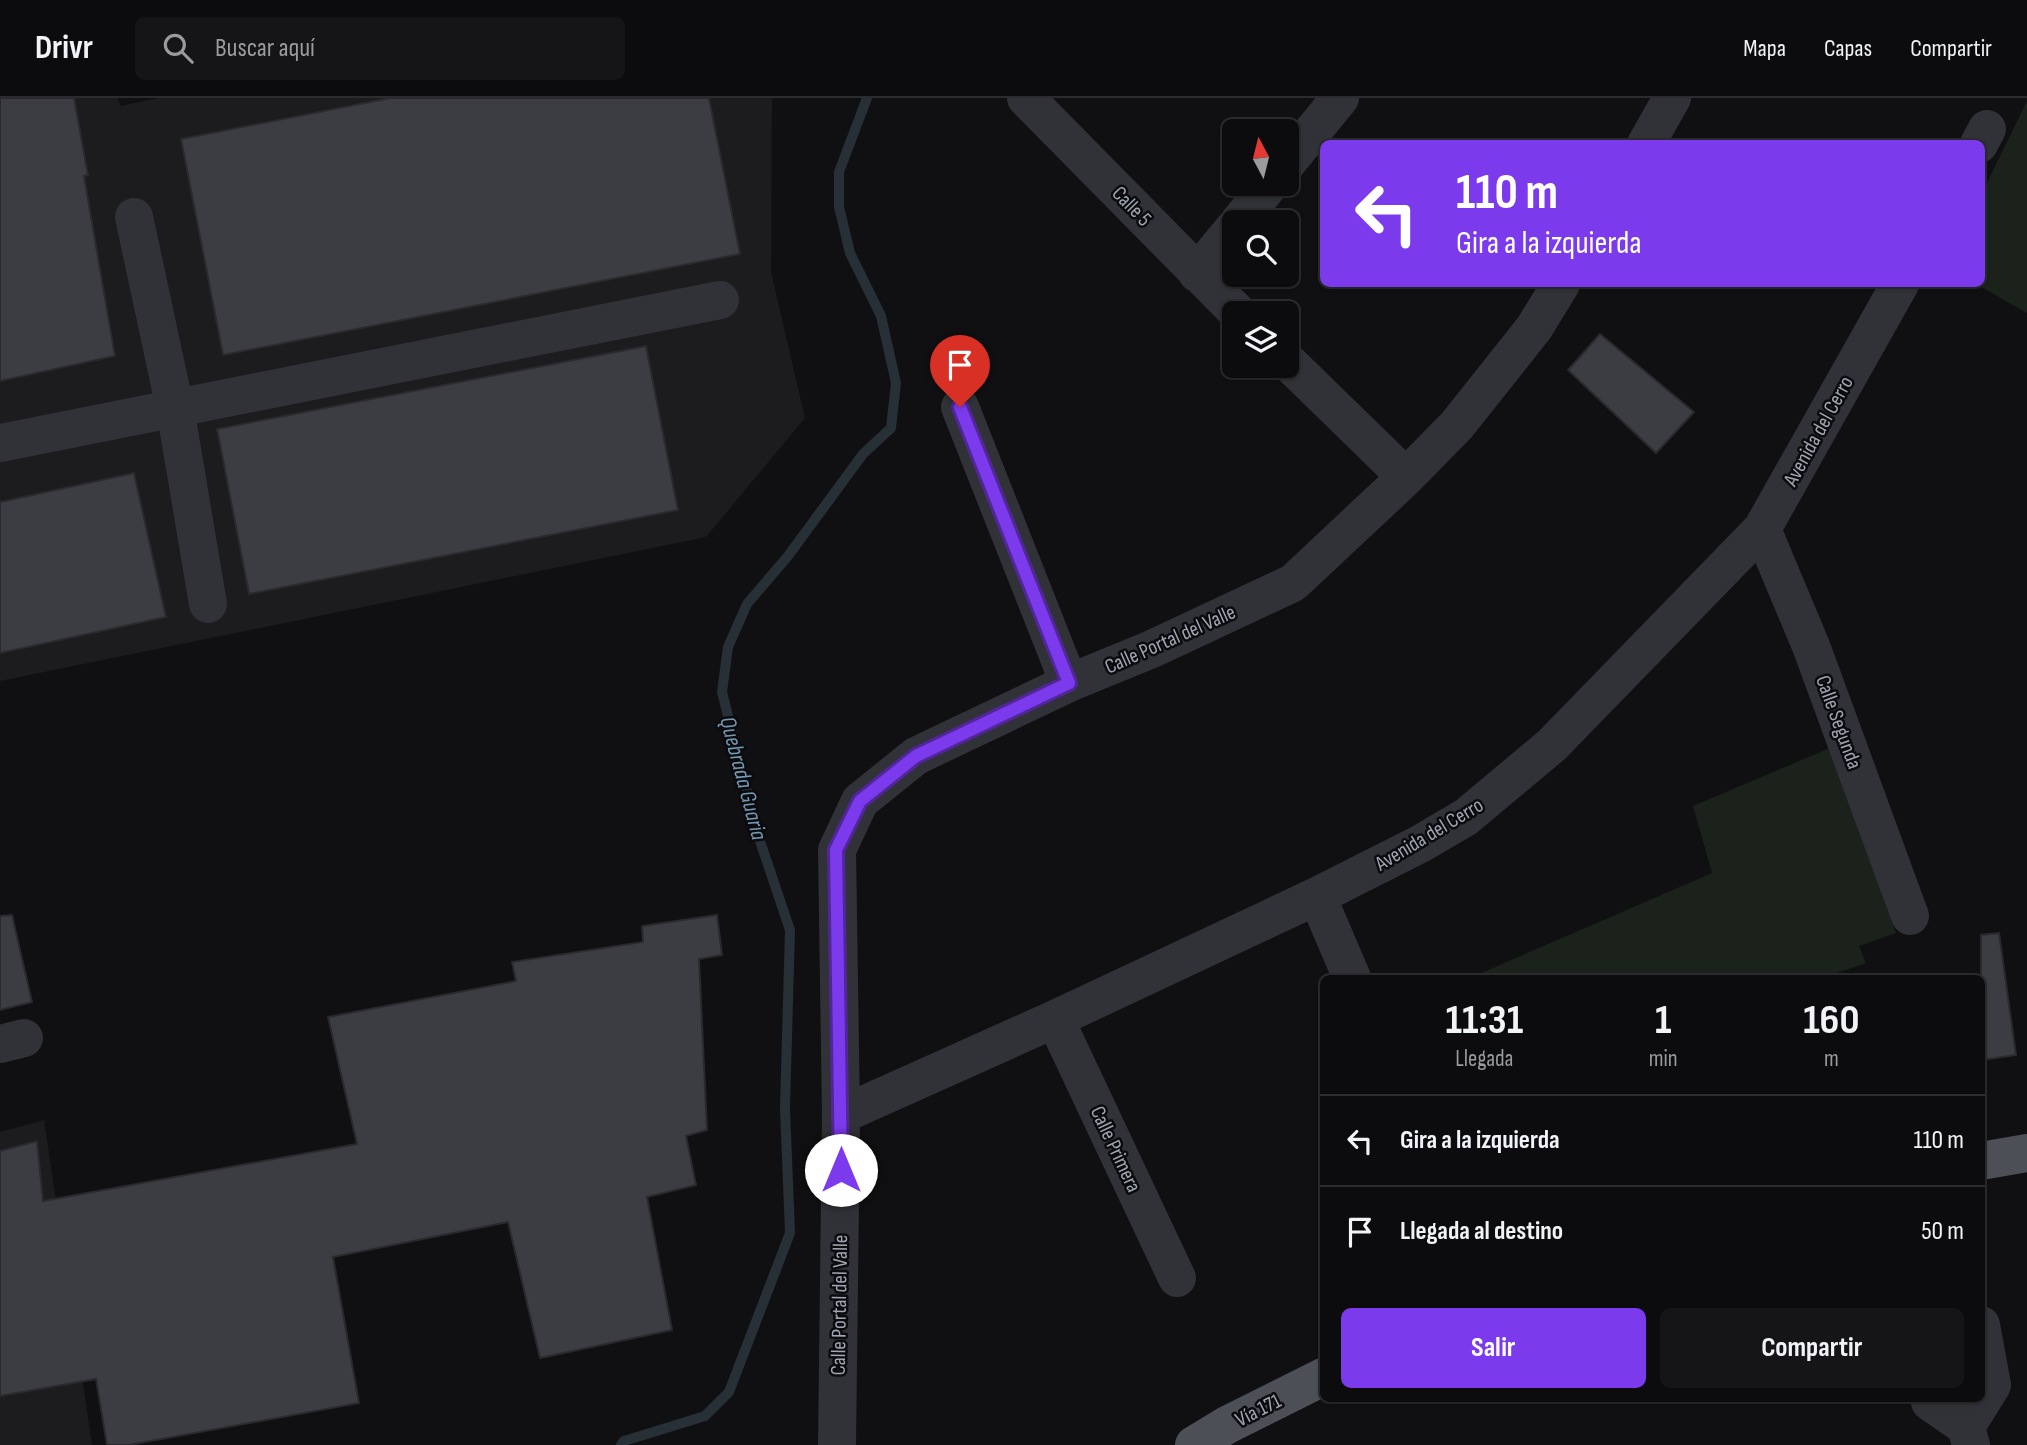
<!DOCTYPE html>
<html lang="es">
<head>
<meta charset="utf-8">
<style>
	:root { --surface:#0c0c0e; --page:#151517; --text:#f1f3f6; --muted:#9a9b9e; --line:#2c2c2e; --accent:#7c3aed }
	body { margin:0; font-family:"Sofia Sans Condensed",sans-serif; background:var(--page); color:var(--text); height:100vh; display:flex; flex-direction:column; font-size:26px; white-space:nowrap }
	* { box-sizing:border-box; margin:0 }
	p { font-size:23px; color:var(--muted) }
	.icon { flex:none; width:38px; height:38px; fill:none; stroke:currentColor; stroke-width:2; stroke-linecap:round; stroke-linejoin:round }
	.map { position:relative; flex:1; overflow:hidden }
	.sheet { position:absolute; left:1320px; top:877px; width:665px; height:427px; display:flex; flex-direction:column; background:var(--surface); border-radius:10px; box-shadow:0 2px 5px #0004,0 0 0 2px var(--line) }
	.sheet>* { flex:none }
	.top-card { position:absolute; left:1320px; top:42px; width:665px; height:147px; border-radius:10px; box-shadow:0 2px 5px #0004,0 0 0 2px var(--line); background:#7c3aed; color:#fff; overflow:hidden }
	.needle { width:46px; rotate:353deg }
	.controls { position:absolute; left:1222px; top:21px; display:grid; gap:14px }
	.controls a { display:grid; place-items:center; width:77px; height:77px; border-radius:10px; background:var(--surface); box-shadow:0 2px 5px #0004,0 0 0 2px var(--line); font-size:35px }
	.pin { position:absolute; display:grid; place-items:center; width:60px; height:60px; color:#fff; margin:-72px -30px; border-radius:50% 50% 50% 0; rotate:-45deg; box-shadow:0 0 7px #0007 }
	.pin .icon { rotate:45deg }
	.me { position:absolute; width:77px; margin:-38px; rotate:0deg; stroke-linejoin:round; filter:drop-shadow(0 0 5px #0008) }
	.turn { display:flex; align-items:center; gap:24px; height:147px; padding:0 21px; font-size:32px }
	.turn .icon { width:91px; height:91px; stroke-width:2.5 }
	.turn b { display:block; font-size:49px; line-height:60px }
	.eta { display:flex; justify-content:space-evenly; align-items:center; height:119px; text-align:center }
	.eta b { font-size:42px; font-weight:700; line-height:49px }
	.cta { display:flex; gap:14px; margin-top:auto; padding:14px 21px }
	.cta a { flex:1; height:80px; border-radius:10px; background:var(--accent); color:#fff; font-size:28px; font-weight:700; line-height:80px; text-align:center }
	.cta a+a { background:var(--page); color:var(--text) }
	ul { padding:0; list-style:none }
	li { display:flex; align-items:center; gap:21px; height:91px; padding:0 21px; border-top:2px solid var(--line) }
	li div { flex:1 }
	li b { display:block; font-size:26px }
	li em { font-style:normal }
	header { display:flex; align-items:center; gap:42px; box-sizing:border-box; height:98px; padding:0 35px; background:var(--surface); border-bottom:2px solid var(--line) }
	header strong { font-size:33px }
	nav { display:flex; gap:38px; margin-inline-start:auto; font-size:24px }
	.search { width:490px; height:63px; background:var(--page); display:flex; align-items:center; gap:18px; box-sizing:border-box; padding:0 24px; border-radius:10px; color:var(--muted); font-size:26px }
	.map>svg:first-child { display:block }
	.built { fill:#1c1c1f }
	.green { fill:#1a221b }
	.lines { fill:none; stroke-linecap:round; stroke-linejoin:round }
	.stream { stroke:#263036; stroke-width:10 }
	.building { fill:#3c3d42; stroke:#2a2a2e; stroke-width:2 }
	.minor { stroke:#313237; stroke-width:38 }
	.major { stroke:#4d4f56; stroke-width:38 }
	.route-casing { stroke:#51269a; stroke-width:18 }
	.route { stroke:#7c3aed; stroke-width:12 }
	.labels { text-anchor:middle; stroke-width:5; stroke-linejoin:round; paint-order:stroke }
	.street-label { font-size:21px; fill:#a0a7b4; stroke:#0b0b0d }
	.water-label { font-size:23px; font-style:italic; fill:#7399b3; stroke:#0b0b0d }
</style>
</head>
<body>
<header>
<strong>Drivr</strong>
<div class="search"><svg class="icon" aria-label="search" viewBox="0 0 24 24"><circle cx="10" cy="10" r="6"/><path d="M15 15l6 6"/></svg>Buscar aquí</div>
<nav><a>Mapa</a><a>Capas</a><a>Compartir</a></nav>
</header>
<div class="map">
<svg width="2027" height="1347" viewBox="0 0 2027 1347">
	<rect width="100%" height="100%" fill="#101012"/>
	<!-- built -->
	<path class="built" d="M0,0H117L121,8L158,0H772L771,174L805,320L706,439L0,583Z
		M44,1022L92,1347H0V1034Z"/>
	<!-- green -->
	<path class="green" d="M2027,3V215L1976,186H1981V97Z
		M1830,650L1896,835L1859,848L1866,865L1822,880H1470L1712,775L1693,708Z"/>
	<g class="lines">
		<!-- stream -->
		<path class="stream" d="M621,1347L624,1343L705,1318L729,1294L790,1135L785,1010L790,832L759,740L722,594L728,549L747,506L788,458L863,356L891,330L896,285L881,218L850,155L839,109V74L867,0"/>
	</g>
	<!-- building -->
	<path class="building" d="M0,0H74L88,77L84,78L115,258L0,283Z
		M390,0H709L740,156L223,257L181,41Z
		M1600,236L1694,314L1656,355L1568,272Z
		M646,248L678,412L249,496L217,331Z
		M134,375L166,519L0,555V404Z
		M12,817L32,904L0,912V818Z
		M717,817L722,857L699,861L707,1032L686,1038L696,1087L647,1099L672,1232L540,1260L508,1124L333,1159L359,1305L129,1347H107L96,1281L0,1298V1053L37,1043L43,1103L357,1046L328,919L516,883L512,864L643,844L642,828Z
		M1999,835L2016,957L1981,962V837Z"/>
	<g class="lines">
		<!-- minor -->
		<path class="minor" d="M1026,0L1238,215
			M1646,46L1672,0
			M1979,46L1987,31
			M1286,66L1340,0
			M134,119L175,310L208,506
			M1239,124L1270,86
			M1197,175L1234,130
			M1286,262L1406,379
			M960,309L1069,585
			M0,345L720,202
			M1762,431L1811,548L1910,818
			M1317,798L1352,880
			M1055,921L1177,1180
			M0,946L24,940
			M841,1017L1055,921L1317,798L1420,746L1466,719L1552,647L1762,431L1900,186
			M1929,1300L1930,1304L1966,1329L1971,1347
			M1966,1329L1992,1287L1981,1227
			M837,1347L841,1017L837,752L860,703L916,658L1069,585L1152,551L1293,485L1406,379L1457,327L1534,230L1561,186"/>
		<!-- major -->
		<path class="major" d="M1981,1063L2027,1055
			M1194,1347L1227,1327L1323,1279"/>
	</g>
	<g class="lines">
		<!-- route casing -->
		<g class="route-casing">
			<path id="route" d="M841,1072L836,752L860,703L916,658L1069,585L960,309"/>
		</g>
		<!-- route -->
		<use href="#route" class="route"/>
	</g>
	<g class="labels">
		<!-- street labels -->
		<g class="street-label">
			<text transform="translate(1132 108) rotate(46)" y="7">Calle 5</text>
			<text transform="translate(1818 333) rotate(-61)" y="7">Avenida del Cerro</text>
			<text transform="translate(1170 541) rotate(-24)" y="7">Calle Portal del Valle</text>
			<text transform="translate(1839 624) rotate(70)" y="7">Calle Segunda</text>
			<text transform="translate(1429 736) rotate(-31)" y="7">Avenida del Cerro</text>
			<text transform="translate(1116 1051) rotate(65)" y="7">Calle Primera</text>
			<text transform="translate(839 1207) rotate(-89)" y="7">Calle Portal del Valle</text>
			<text transform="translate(1258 1312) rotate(-27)" y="7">Vía 171</text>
		</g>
		<!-- water labels -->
		<g class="water-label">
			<text transform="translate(744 680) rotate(75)" y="8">Quebrada Guaria</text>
		</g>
	</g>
</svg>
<div class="controls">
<a><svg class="needle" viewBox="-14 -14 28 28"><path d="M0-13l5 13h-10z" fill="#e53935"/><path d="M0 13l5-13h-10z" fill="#9a9b9e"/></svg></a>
<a><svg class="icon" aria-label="search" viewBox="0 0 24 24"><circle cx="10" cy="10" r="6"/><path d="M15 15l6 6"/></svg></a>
<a><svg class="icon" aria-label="layers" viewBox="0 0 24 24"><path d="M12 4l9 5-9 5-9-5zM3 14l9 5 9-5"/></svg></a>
</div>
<div class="pin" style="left:960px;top:309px;background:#d93025"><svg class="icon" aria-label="arrive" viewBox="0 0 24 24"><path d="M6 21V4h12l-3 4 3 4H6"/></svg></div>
<svg class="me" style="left:841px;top:1072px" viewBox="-20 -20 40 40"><circle r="19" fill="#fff"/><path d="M0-13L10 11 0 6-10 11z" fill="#7c3aed"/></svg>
<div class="top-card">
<div class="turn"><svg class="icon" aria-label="left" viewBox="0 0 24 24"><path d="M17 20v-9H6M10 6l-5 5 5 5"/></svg><div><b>110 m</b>Gira a la izquierda</div></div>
</div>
<section class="sheet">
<div class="eta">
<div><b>11:31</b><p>Llegada</p></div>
<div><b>1</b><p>min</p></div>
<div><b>160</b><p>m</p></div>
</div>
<ul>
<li><svg class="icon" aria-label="left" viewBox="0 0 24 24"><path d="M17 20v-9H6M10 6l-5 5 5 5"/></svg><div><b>Gira a la izquierda</b></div><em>110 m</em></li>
<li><svg class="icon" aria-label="arrive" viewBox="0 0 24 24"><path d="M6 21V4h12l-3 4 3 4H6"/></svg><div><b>Llegada al destino</b></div><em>50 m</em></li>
</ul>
<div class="cta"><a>Salir</a><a>Compartir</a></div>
</section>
</div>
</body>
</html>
